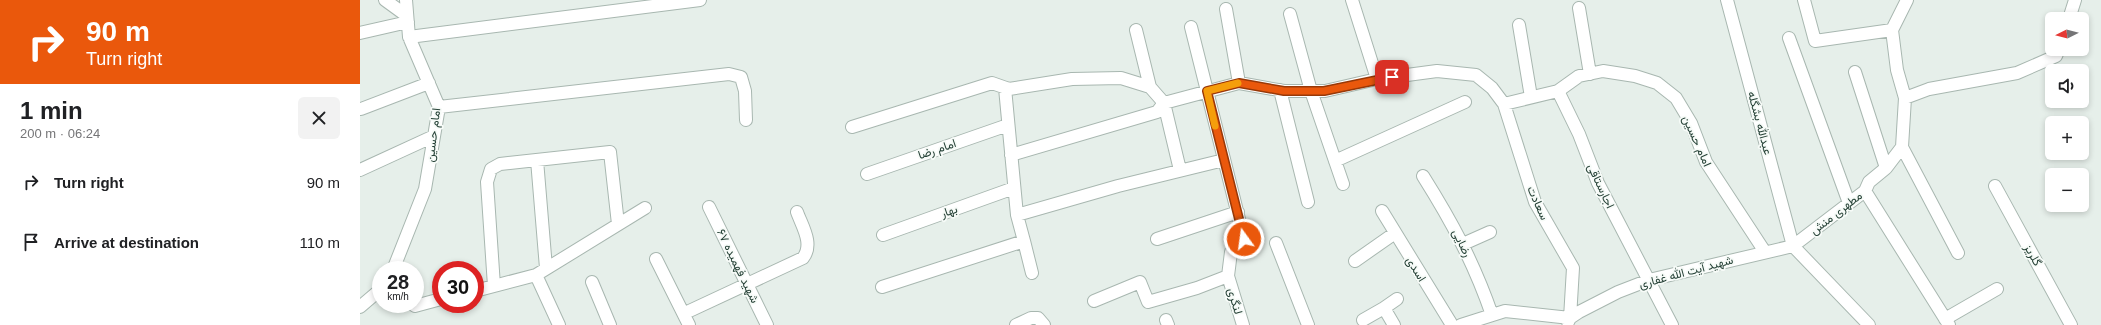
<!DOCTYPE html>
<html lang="en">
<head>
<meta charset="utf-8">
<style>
	:root { --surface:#fff; --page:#f2f2f2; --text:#202124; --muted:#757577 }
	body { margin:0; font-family:Helvetica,Vazirmatn,sans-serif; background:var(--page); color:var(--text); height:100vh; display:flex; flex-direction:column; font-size:15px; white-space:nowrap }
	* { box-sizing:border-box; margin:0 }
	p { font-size:13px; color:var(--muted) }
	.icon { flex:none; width:22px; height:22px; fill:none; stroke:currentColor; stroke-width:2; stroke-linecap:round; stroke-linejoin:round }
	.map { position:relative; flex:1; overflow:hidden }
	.details { display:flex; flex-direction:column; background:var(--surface); width:360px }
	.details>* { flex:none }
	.guide { background:#ea580c; color:#fff; overflow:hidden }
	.needle { width:26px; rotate:264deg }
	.fabs { position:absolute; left:1685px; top:12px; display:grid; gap:8px }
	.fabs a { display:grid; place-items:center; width:44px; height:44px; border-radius:6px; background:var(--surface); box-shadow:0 2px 6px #0003; font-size:20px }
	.speed { position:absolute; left:12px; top:261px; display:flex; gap:8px; font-size:20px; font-weight:700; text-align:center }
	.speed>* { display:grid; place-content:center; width:52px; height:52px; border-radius:50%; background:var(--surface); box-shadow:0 2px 6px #0003; line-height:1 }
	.speed small { font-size:10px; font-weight:400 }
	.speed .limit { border:6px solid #d22; background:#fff; color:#111 }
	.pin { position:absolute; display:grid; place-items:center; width:34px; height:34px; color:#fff; margin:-17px; border-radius:8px; box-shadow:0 2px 6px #0006 }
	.me { position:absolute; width:44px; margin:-22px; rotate:346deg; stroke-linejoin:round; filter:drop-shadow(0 0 3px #0008) }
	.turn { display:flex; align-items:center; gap:14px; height:84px; padding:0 20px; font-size:18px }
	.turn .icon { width:52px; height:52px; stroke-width:2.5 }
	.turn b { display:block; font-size:28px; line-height:34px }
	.round { display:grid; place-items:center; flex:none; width:42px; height:42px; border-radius:6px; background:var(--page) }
	.headline { display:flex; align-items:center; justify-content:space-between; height:68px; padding:0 20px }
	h1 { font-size:24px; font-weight:700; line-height:30px }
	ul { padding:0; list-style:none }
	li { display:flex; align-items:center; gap:12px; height:60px; padding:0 20px }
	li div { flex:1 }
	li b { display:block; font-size:15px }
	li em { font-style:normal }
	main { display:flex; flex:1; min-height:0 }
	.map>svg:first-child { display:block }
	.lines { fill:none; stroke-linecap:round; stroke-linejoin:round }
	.minor-casing { stroke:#a8b7b0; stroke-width:14 }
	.minor { stroke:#fff; stroke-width:12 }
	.route-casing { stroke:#983908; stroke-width:10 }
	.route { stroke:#ea580c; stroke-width:7 }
	.slow { stroke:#f59e0b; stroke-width:7 }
	.labels { text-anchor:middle; stroke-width:3.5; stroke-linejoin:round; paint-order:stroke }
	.street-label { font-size:12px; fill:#254136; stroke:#f7fbf8 }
</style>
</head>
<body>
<main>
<section class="details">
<div class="guide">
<div class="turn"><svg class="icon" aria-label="right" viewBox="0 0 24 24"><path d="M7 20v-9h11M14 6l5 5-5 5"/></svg><div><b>90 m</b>Turn right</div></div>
</div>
<div class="headline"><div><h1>1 min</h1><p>200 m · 06:24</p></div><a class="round"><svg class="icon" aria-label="close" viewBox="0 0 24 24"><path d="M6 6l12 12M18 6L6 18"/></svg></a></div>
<ul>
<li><svg class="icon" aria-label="right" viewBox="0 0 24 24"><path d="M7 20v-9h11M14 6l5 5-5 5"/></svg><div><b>Turn right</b></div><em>90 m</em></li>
<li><svg class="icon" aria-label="arrive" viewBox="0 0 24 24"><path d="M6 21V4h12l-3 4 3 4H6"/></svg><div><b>Arrive at destination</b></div><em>110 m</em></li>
</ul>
</section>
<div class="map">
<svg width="1741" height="325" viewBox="0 0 1741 325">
	<rect width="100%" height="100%" fill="#e6efea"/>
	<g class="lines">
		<!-- minor casing -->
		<g class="minor-casing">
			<path id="minor" d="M25,0L47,16
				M992,0L1017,79
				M1367,0L1433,246L1509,325
				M1444,0L1455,41L1532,30
				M1219,8L1230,74
				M866,9L879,83
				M930,14L951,91L983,184
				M1709,19L1715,0
				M1159,25L1171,97
				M831,27L884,239L871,252L868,276L883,325
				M776,30L790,87
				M0,33L48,22
				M49,37L340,0
				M1429,38L1489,203
				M1495,72L1526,168
				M920,90L948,202
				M1198,91L1219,134L1238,183L1312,325
				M1545,98L1569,89L1657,73L1696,56L1699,49
				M804,103L820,170
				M1144,104L1198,91L1219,76L1243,71L1275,76L1297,83L1316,98L1331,123L1346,162L1405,252
				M79,107L369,74L381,77L385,91L386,120
				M1,109L69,83
				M492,127L632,83L649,89L712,79L761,78L790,87L804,103L879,83L924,91H965L1017,79L1077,71L1116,75L1132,88L1144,104L1175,202L1213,268L1210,318
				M1542,147L1598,253
				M651,155L797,112L804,103
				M177,160L186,268
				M975,161L1105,102
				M0,170L74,136
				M507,174L648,125
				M1063,176C1092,222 1114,263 1132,315
				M1635,186L1711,325
				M1505,191L1589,325
				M349,207L407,325
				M1022,211L1092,325
				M657,215L758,186L864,160
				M523,235L654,188
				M797,239L878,212
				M664,241L672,273
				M916,243L948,325
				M1103,244L1130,232
				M296,259L329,325
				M995,261L1035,233
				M33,270L65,189L79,107L49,37L46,0
				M176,275L199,325
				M232,282L250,325
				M134,286L127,182L131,169L140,164L250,152L258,224
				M522,287L664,241L657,215L645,88
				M115,291L176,275L285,208
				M734,301L780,282L788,302L837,288L868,276
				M52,304L55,306L81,299
				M0,307L21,289
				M1024,308L1037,299
				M325,313L443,258C454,244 442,226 437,212
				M1585,319L1637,289
				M806,320L808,325
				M1003,320L1024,308L1034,325
				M1208,322L1210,318L1219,312L1258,292L1289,280L1433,246L1505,191L1509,182L1526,168L1542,147L1545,98L1537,70L1532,30L1547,0
				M656,325L671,318H678L684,325
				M1101,325L1145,311L1210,318"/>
		</g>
		<!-- minor -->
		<use href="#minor" class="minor"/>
	</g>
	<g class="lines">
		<!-- route casing -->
		<g class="route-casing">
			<path id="route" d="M884,239L847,91L879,83L924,91H964L1032,77"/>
		</g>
		<!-- route -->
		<use href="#route" class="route"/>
		<!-- slow -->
		<path class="slow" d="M855,126L847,91L878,83"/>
	</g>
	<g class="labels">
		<!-- street labels -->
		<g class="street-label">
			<text transform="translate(1400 123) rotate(75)" y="4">عبدالله بشگله</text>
			<text transform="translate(73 135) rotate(-83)" y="4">امام حسین</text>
			<text transform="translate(1337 141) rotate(66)" y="4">امام حسین</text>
			<text transform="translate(577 149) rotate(-19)" y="4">امام رضا</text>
			<text transform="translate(1241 186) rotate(65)" y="4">اجارستاقی</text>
			<text transform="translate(1178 203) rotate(66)" y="4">سعادت</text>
			<text transform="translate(589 211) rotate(-19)" y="4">بهار</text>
			<text transform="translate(1476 213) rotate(-38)" y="4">مطهری منش</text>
			<text transform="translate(1102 243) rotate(64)" y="4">رضایی</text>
			<text transform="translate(1673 255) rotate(61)" y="4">گلریز</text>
			<text transform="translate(378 266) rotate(64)" y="4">شهید فهمیده ۶۷</text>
			<text transform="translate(1056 269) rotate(58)" y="4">اسدی</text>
			<text transform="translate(1326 272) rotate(-15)" y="4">شهید آیت الله غفاری</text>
			<text transform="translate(875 301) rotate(74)" y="4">لنگری</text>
		</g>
	</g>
</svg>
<div class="fabs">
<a><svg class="needle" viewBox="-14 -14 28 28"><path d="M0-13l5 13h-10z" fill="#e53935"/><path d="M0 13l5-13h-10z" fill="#757577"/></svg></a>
<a><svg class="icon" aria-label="sound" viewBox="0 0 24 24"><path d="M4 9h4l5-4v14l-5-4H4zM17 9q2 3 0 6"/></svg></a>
<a>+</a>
<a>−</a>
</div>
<div class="speed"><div>28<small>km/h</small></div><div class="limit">30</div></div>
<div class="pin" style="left:1032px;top:77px;background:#d93025"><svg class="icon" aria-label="arrive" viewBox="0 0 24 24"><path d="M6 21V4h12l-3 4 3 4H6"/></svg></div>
<svg class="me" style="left:884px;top:239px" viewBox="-20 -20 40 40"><circle r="17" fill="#ea580c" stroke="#fff" stroke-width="3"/><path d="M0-11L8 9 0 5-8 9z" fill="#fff"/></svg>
</div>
</main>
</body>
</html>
